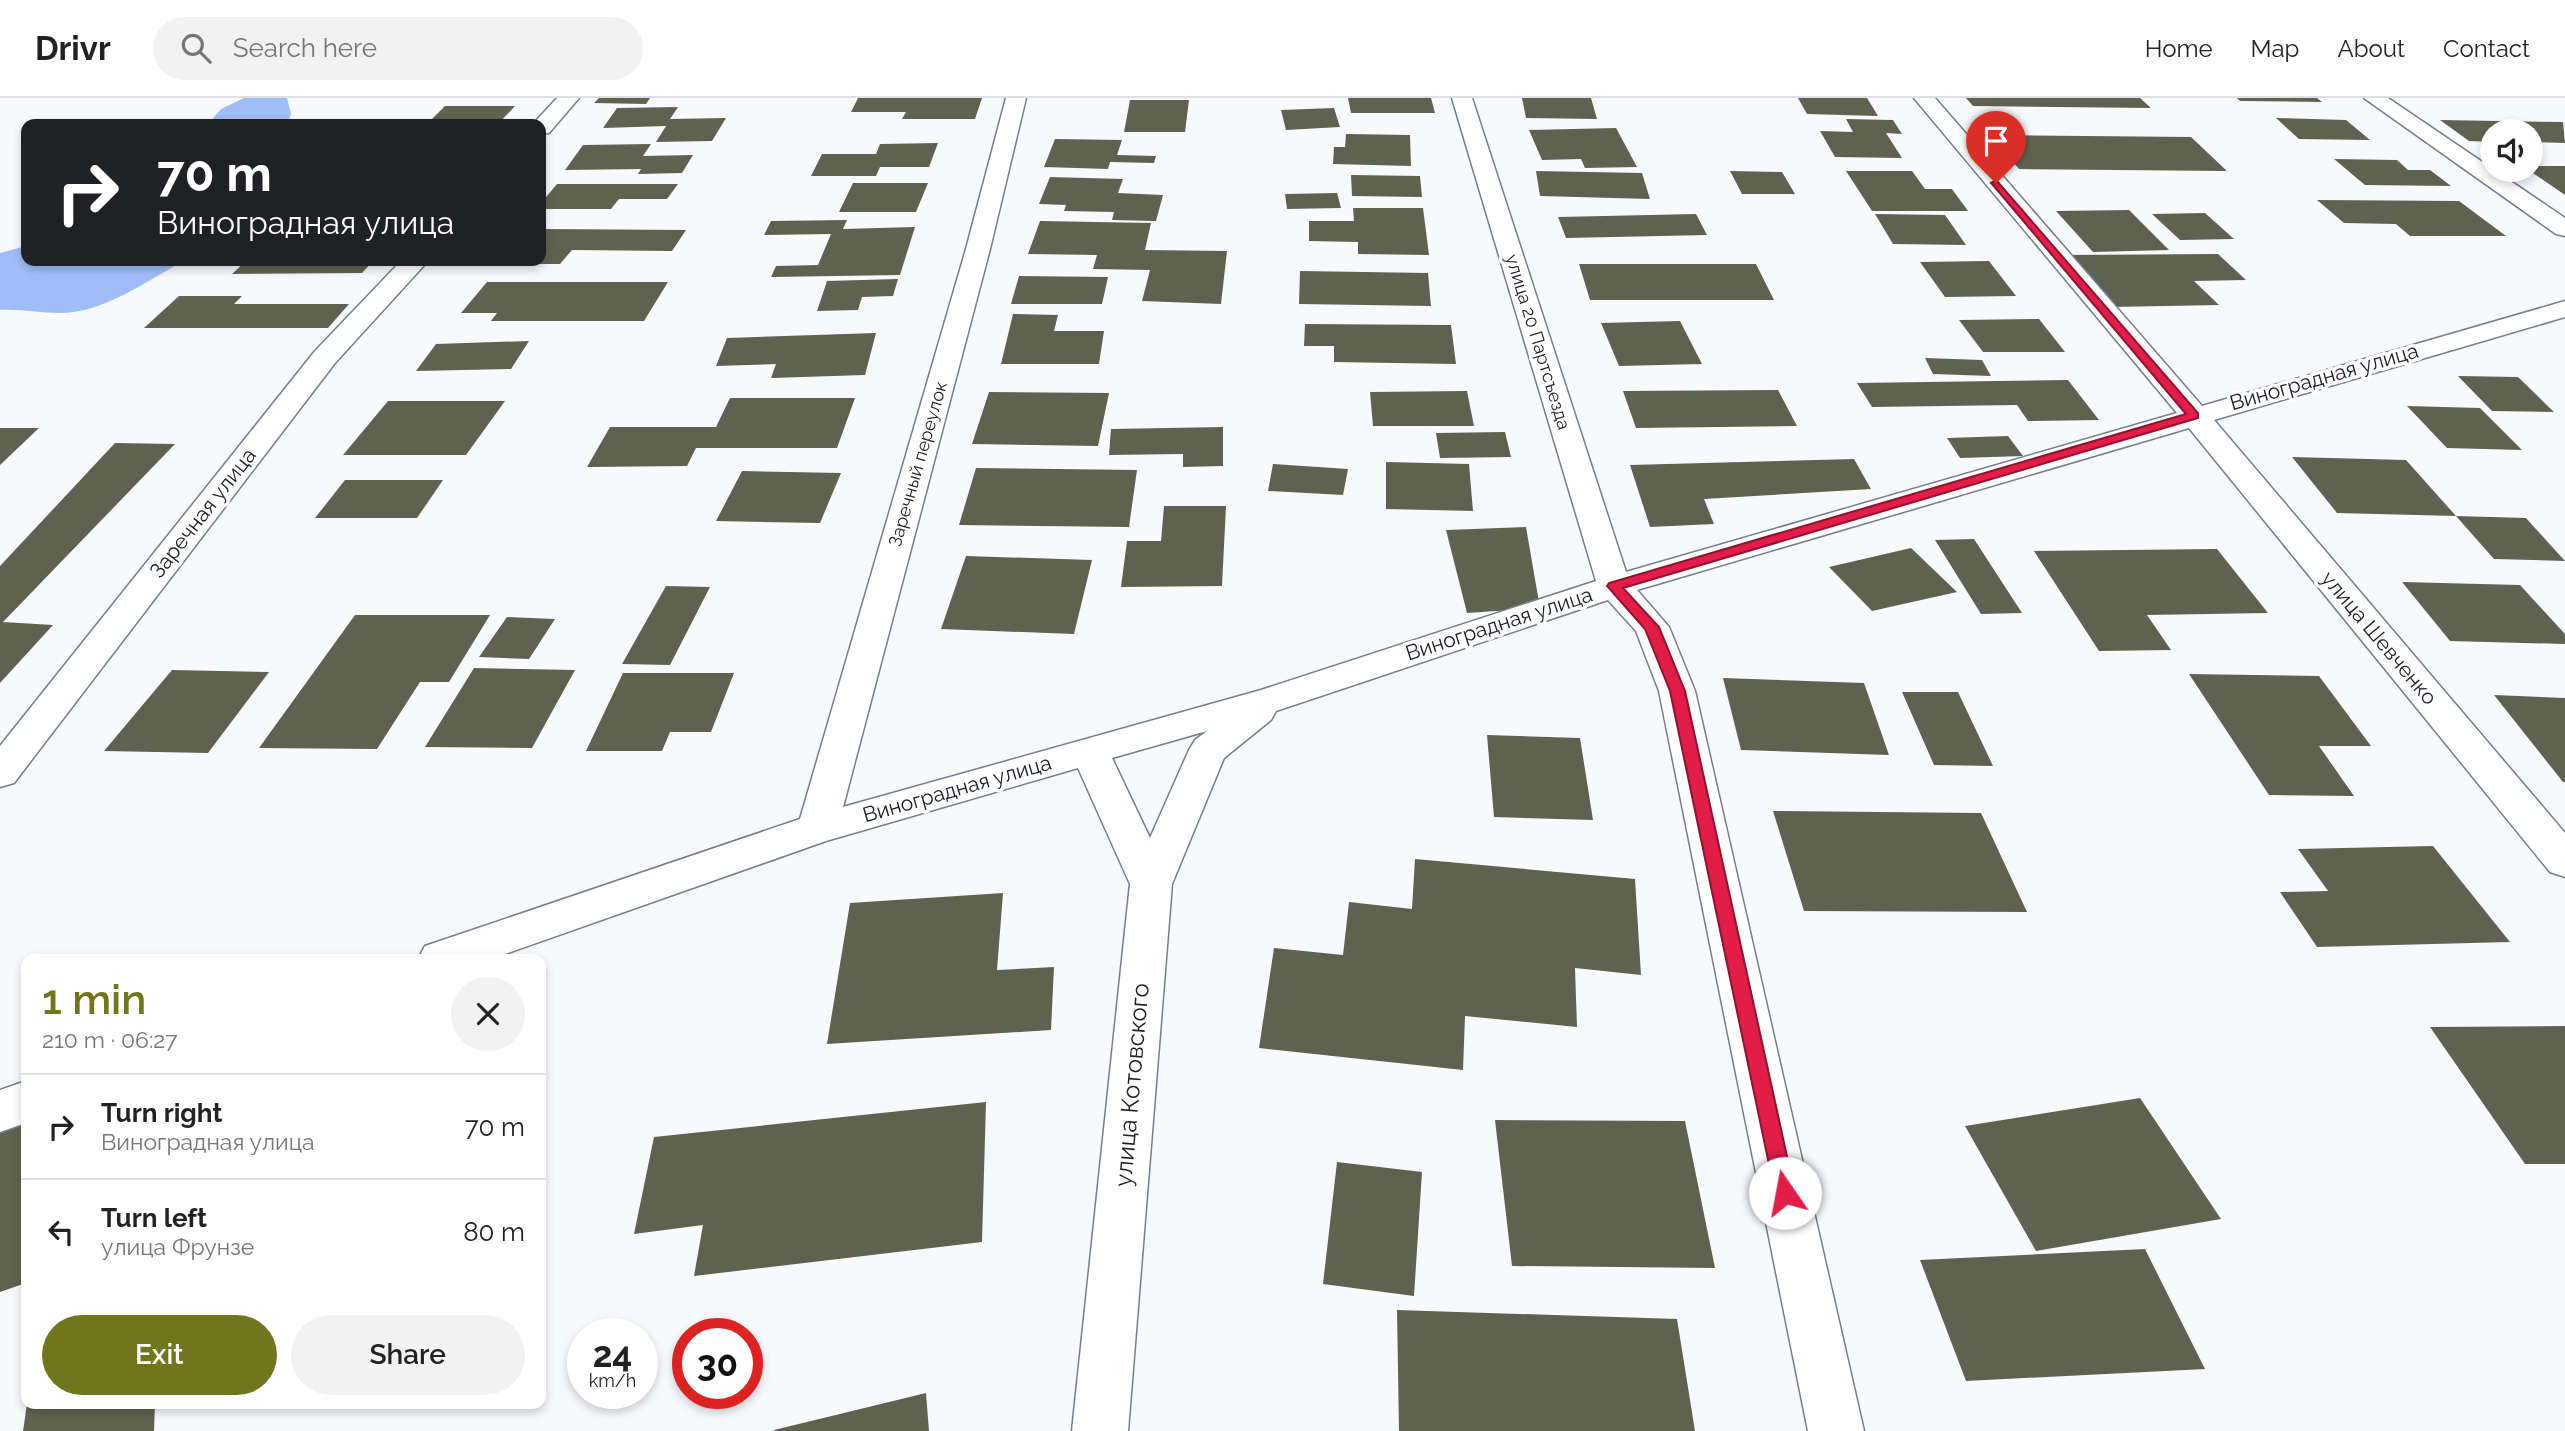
<!DOCTYPE html>
<html lang="en">
<head>
<meta charset="utf-8">
<style>
	:root { --surface:#fff; --page:#f2f2f2; --text:#222; --muted:#767676; --line:#e0e0e0; --accent:#71751c }
	body { margin:0; font-family:Raleway,sans-serif; background:var(--page); color:var(--text); height:100vh; display:flex; flex-direction:column; font-size:26px; white-space:nowrap }
	* { box-sizing:border-box; margin:0 }
	p { font-size:23px; color:var(--muted) }
	.icon { flex:none; width:38px; height:38px; fill:none; stroke:currentColor; stroke-width:2; stroke-linecap:round; stroke-linejoin:round }
	.map { position:relative; flex:1; overflow:hidden }
	.sheet { position:absolute; left:21px; top:856px; width:525px; height:455px; display:flex; flex-direction:column; background:var(--surface); border-radius:14px; box-shadow:0 4px 10px #0003 }
	.sheet>* { flex:none }
	.top-card { position:absolute; left:21px; top:21px; width:525px; height:147px; border-radius:14px; box-shadow:0 4px 10px #0003; background:#202124; color:#fff; overflow:hidden }
	.controls { position:absolute; left:2480px; top:21px; display:grid; gap:14px }
	.controls a { display:grid; place-items:center; width:63px; height:63px; border-radius:50%; background:var(--surface); box-shadow:0 4px 10px #0003; font-size:35px }
	.speed { position:absolute; left:567px; top:1220px; display:flex; gap:14px; font-size:35px; font-weight:700; text-align:center }
	.speed>* { display:grid; place-content:center; width:91px; height:91px; border-radius:50%; background:var(--surface); box-shadow:0 4px 10px #0003; line-height:1 }
	.speed small { font-size:18px; font-weight:400 }
	.speed .limit { border:10px solid #d22; background:#fff; color:#111 }
	.pin { position:absolute; display:grid; place-items:center; width:60px; height:60px; color:#fff; margin:-72px -30px; border-radius:50% 50% 50% 0; rotate:-45deg; box-shadow:0 0 7px #0007 }
	.pin .icon { rotate:45deg }
	.me { position:absolute; width:77px; margin:-38px; rotate:348deg; stroke-linejoin:round; filter:drop-shadow(0 0 5px #0008) }
	.turn { display:flex; align-items:center; gap:24px; height:147px; padding:0 21px; font-size:32px }
	.turn .icon { width:91px; height:91px; stroke-width:2.5 }
	.turn b { display:block; font-size:49px; line-height:60px }
	.round { display:grid; place-items:center; flex:none; width:74px; height:74px; border-radius:37px; background:var(--page) }
	.summary { display:flex; align-items:center; justify-content:space-between; height:119px; padding:0 21px }
	h1 { font-size:42px; font-weight:600; line-height:52px; color:var(--accent) }
	.cta { display:flex; gap:14px; margin-top:auto; padding:14px 21px }
	.cta a { flex:1; height:80px; border-radius:42px; background:var(--accent); color:#fff; font-size:28px; font-weight:600; line-height:80px; text-align:center }
	.cta a+a { background:var(--page); color:var(--text) }
	ul { padding:0; list-style:none }
	li { display:flex; align-items:center; gap:21px; height:105px; padding:0 21px; border-top:2px solid var(--line) }
	li div { flex:1 }
	li b { display:block; font-size:26px }
	li em { font-style:normal }
	header { display:flex; align-items:center; gap:42px; box-sizing:border-box; height:98px; padding:0 35px; background:var(--surface); border-bottom:2px solid var(--line) }
	header strong { font-size:33px }
	nav { display:flex; gap:38px; margin-inline-start:auto; font-size:24px }
	.search { width:490px; height:63px; background:var(--page); display:flex; align-items:center; gap:18px; box-sizing:border-box; padding:0 24px; border-radius:38px; color:var(--muted); font-size:26px }
	.map>svg:first-child { display:block }
	.forest { fill:#9fbef9 }
	.building { fill:#606251 }
	.lines { fill:none; stroke-linecap:round; stroke-linejoin:round }
	.minor-casing { stroke:#757e8e; stroke-width:3 }
	.minor { fill:#fff; fill-rule:evenodd }
	.route { fill:#e11d48; stroke:#92132f; stroke-width:2 }
	.labels { text-anchor:middle; stroke-width:7; stroke-linejoin:round; paint-order:stroke }
	.far-street-label { font-size:18px; fill:#1c1f25; stroke:#fff }
	.street-label { font-size:21px; fill:#1c1f25; stroke:#fff }
	.near-street-label { font-size:24px; fill:#1c1f25; stroke:#fff }
</style>
</head>
<body>
<header>
<strong>Drivr</strong>
<div class="search"><svg class="icon" aria-label="search" viewBox="0 0 24 24"><circle cx="10" cy="10" r="6"/><path d="M15 15l6 6"/></svg>Search here</div>
<nav><a>Home</a><a>Map</a><a>About</a><a>Contact</a></nav>
</header>
<div class="map">
<svg width="2565" height="1333" viewBox="0 0 2565 1333">
	<rect width="100%" height="100%" fill="#f7f9fd"/>
	<!-- forest -->
	<path class="forest" d="M244,0H287L291,16L287,26H208L221,11Z
		M26,148V163H184C146,183 104,215 60,215C40,215 20,211 0,212V155Z"/>
	<!-- building -->
	<path class="building" d="M599,0H650L646,6L594,5Z
		M858,0H982L975,21H902L906,14H851Z
		M1348,0H1431L1435,15H1351Z
		M1522,0H1591L1597,21L1526,20Z
		M1798,0H1867L1878,18L1807,16Z
		M1966,0H2140L2151,10L1973,8Z
		M2237,0H2317L2322,4L2240,3Z
		M1130,2H1189L1185,34H1124Z
		M445,8H515L498,26H427Z
		M678,9L670,21L726,20L712,43L656,44L666,28L603,30L617,10Z
		M1334,10L1340,29L1286,32L1281,12Z
		M2276,20L2346,22L2370,42L2299,41Z
		M1846,21L1893,22L1902,36L1886,35L1902,60L1835,59L1820,33L1853,34Z
		M2440,22L2563,24L2565,45L2530,44V33H2492V44L2469,43Z
		M1616,30L1637,69L1585,70L1581,61L1542,62L1529,32Z
		M1346,36L1410,37L1411,68L1333,66L1334,49H1345Z
		M1990,37L2191,39L2227,73L2019,71Z
		M1055,41L1122,42L1117,57L1156,58L1154,65L1110,64L1108,71L1044,69Z
		M938,45L929,69H880L876,78H811L822,56H876L880,46Z
		M651,46L643,58L693,57L682,75L638,76L641,71L565,72L583,47Z
		M2334,61L2397,62L2408,72H2430L2451,88L2365,87Z
		M2530,68H2565V97L2530,73Z
		M1536,73L1642,75L1650,101L1540,98Z
		M1730,73L1782,74L1795,96H1742Z
		M1846,73H1912L1925,91H1952L1968,113H1872Z
		M1351,77L1420,78L1422,99L1352,98Z
		M1050,79L1123,81L1118,95L1163,97L1156,123L1112,122L1114,114L1064,113L1066,107L1039,106Z
		M853,85H928L916,114H839Z
		M557,86H678L667,101H619L611,111H541V105Z
		M1337,95L1341,110L1287,111L1285,96Z
		M2317,102L2459,103L2506,138H2410L2396,126L2344,125Z
		M1353,110H1423L1429,157L1358,156V144L1309,143V123H1354Z
		M2129,112L2169,152L2093,154L2056,113Z
		M2205,115L2234,141L2180,142L2152,116Z
		M1696,116L1707,137L1566,140L1558,119Z
		M1875,116L1945,117L1966,147L1893,146Z
		M847,122L843,131L915,129L900,177L771,179L776,168L818,167L831,136L764,137L771,123Z
		M1040,123L1151,125L1145,152L1227,153L1221,206L1142,203L1150,172L1093,171L1097,157L1028,156Z
		M541,131L686,132L672,153L572,152L560,166H522L525,163H541Z
		M2218,156L2246,182L2194,183L2219,207L2111,209L2066,157Z
		M246,163H373L362,175L232,176Z
		M1989,163L2016,198L1945,199L1920,164Z
		M1579,166H1756L1774,202H1590Z
		M1300,173L1428,175L1431,208L1299,206Z
		M1019,178L1108,179L1102,206H1011Z
		M898,181L893,198L862,199L858,212L817,213L827,183Z
		M487,184H668L644,223H491L497,215H461Z
		M179,198H242L234,206H349L328,230H144Z
		M1013,216L1058,217L1054,233H1104L1099,266H1001Z
		M2039,221L2065,254H1983L1959,222Z
		M1680,223L1702,266L1619,268L1601,225Z
		M1305,226L1451,227L1456,266L1334,264V248H1304Z
		M876,235L865,277L771,280L776,266L716,268L727,240Z
		M529,243L511,271L416,273L436,246Z
		M1925,260L1982,262L1991,278L1933,276Z
		M2458,278L2518,279L2554,314L2492,313Z
		M2068,282L2099,322L2028,323L2017,307L1872,309L1857,285Z
		M1778,292L1797,328L1636,330L1623,293Z
		M1467,293L1474,328H1373L1370,294Z
		M989,294L1109,295L1098,348L972,346Z
		M730,300H855L837,350H696L687,368L587,369L610,329H716Z
		M388,303H505L466,357H343Z
		M2407,308L2480,310L2522,352L2447,350Z
		M1223,329V368L1183,369V356L1109,357L1111,331Z
		M0,330H39L0,367Z
		M1505,334L1511,359L1440,360L1436,335Z
		M2008,338L2023,358L1960,360L1947,340Z
		M115,345L175,346L3,524L53,527L0,585V468Z
		M2292,359L2406,362L2456,418L2337,415Z
		M1854,361L1871,391L1704,401L1714,426L1650,429L1630,367Z
		M1386,364L1469,366L1473,413L1386,411Z
		M1273,366L1348,371L1343,397L1268,393Z
		M976,370L1137,372L1129,429L959,427Z
		M742,373L841,375L820,425L716,423Z
		M345,382H443L417,420H315Z
		M1164,408H1226L1222,488L1121,489L1127,443H1161Z
		M2456,418L2526,420L2565,463L2494,461Z
		M1526,429L1540,510L1467,515L1446,432Z
		M1974,441L2022,515L1981,516L1935,442Z
		M1911,450L1957,494L1872,513L1829,469Z
		M2217,451L2268,515L2147,517L2171,552L2099,553L2034,453Z
		M966,458L1092,462L1074,536L941,531Z
		M2402,484L2520,487L2565,536V546L2450,543Z
		M666,488L710,489L670,567L622,566Z
		M355,517H490L449,584H420L377,651L259,650Z
		M507,519L555,521L529,561L479,559Z
		M474,570L575,572L532,650L425,649Z
		M172,572L269,574L208,655L104,653Z
		M623,575H734L711,634H670L662,653H586Z
		M2189,576L2319,578L2371,648H2319L2354,698L2269,697Z
		M1723,580L1864,585L1889,657L1741,652Z
		M1902,594H1958L1993,668L1934,667Z
		M2494,597L2565,600V684H2563Z
		M1487,637L1580,640L1593,722L1494,719Z
		M1773,713L1981,715L2027,814L1804,813Z
		M2433,748L2510,844L2317,849L2280,794L2328,793L2298,751Z
		M1415,761L1635,781L1641,877L1575,870L1577,929L1465,918L1463,972L1259,950L1274,850L1343,857L1349,804L1412,811Z
		M1003,795L997,872L1054,869L1051,932L827,946L850,805Z
		M2565,928V1066H2525L2430,929Z
		M2140,1000L2221,1121L2036,1153L1965,1028Z
		M986,1004L982,1144L694,1178L703,1127L634,1136L654,1039Z
		M1495,1022L1685,1023L1715,1170L1512,1168Z
		M26,1025V1185L0,1194V1033Z
		M1337,1064L1422,1074L1414,1198L1323,1186Z
		M2145,1151L2205,1271L1966,1283L1920,1162Z
		M1397,1212L1677,1221L1695,1333H1399Z
		M926,1295L929,1333H775L774,1332Z
		M27,1306H155L154,1333H23Z"/>
	<g class="lines">
		<!-- minor casing -->
		<g class="minor-casing">
			<path id="minor" d="M557,0H579L549,35L541,36V26H533Z
				M1006,0H1026L990,151L843,709L1261,592L1596,483L1452,0H1472L1626,474L2177,315L1914,0H1935L2202,308L2565,203V219L2214,322L2565,735V779L2550,774L2189,330L1637,492L1669,529L1695,593L1864,1333H1808L1659,593L1636,533L1608,502L1276,613L1271,622L1224,660L1172,786L1128,1333H1072L1130,786L1078,670L826,743L491,861H418L425,848L800,721L966,151ZM1207,633L1195,642L1189,652L1150,740L1112,660Z
				M2364,0H2388L2565,120V138L2556,136Z
				M401,163H428L335,265L14,685L0,689V648L315,253Z
				M26,983V1025L0,1034V992Z"/>
		</g>
		<!-- minor -->
		<use href="#minor" class="minor"/>
	</g>
	<!-- route -->
	<path class="route" d="M1996,82L2198,315V320L1623,490L1659,529L1685,593L1795,1095L1792,1102L1785,1105L1778,1102L1775,1095L1670,593L1645,531L1607,488L1609,485L2186,316L1993,87L1991,85Z"/>
	<g class="labels">
		<!-- far-street labels -->
		<g class="far-street-label">
			<text transform="translate(1538 244) rotate(73)" y="6">улица 20 Партсъезда</text>
			<text transform="translate(918 366) rotate(-74)" y="6">Заречный переулок</text>
		</g>
		<!-- street labels -->
		<g class="street-label">
			<text transform="translate(2324 279) rotate(-16)" y="7">Виноградная улица</text>
			<text transform="translate(203 415) rotate(-52)" y="7">Заречная улица</text>
			<text transform="translate(1499 526) rotate(-18)" y="7">Виноградная улица</text>
			<text transform="translate(2379 540) rotate(50)" y="7">улица Шевченко</text>
			<text transform="translate(957 691) rotate(-16)" y="7">Виноградная улица</text>
		</g>
		<!-- near-street labels -->
		<g class="near-street-label">
			<text transform="translate(1132 987) rotate(-85)" y="8">улица Котовского</text>
		</g>
	</g>
</svg>
<div class="controls">
<a><svg class="icon" aria-label="sound" viewBox="0 0 24 24"><path d="M4 9h4l5-4v14l-5-4H4zM17 9q2 3 0 6"/></svg></a>
</div>
<div class="speed"><div>24<small>km/h</small></div><div class="limit">30</div></div>
<div class="pin" style="left:1996px;top:85px;background:#d93025"><svg class="icon" aria-label="arrive" viewBox="0 0 24 24"><path d="M6 21V4h12l-3 4 3 4H6"/></svg></div>
<svg class="me" style="left:1785px;top:1095px" viewBox="-20 -20 40 40"><circle r="19" fill="#fff"/><path d="M0-13L10 11 0 6-10 11z" fill="#e11d48"/></svg>
<div class="top-card">
<div class="turn"><svg class="icon" aria-label="right" viewBox="0 0 24 24"><path d="M7 20v-9h11M14 6l5 5-5 5"/></svg><div><b>70 m</b>Виноградная улица</div></div>
</div>
<section class="sheet">
<div class="summary"><div><h1>1 min</h1><p>210 m · 06:27</p></div><a class="round"><svg class="icon" aria-label="close" viewBox="0 0 24 24"><path d="M6 6l12 12M18 6L6 18"/></svg></a></div>
<ul>
<li><svg class="icon" aria-label="right" viewBox="0 0 24 24"><path d="M7 20v-9h11M14 6l5 5-5 5"/></svg><div><b>Turn right</b><p>Виноградная улица</p></div><em>70 m</em></li>
<li><svg class="icon" aria-label="left" viewBox="0 0 24 24"><path d="M17 20v-9H6M10 6l-5 5 5 5"/></svg><div><b>Turn left</b><p>улица Фрунзе</p></div><em>80 m</em></li>
</ul>
<div class="cta"><a>Exit</a><a>Share</a></div>
</section>
</div>
</body>
</html>
